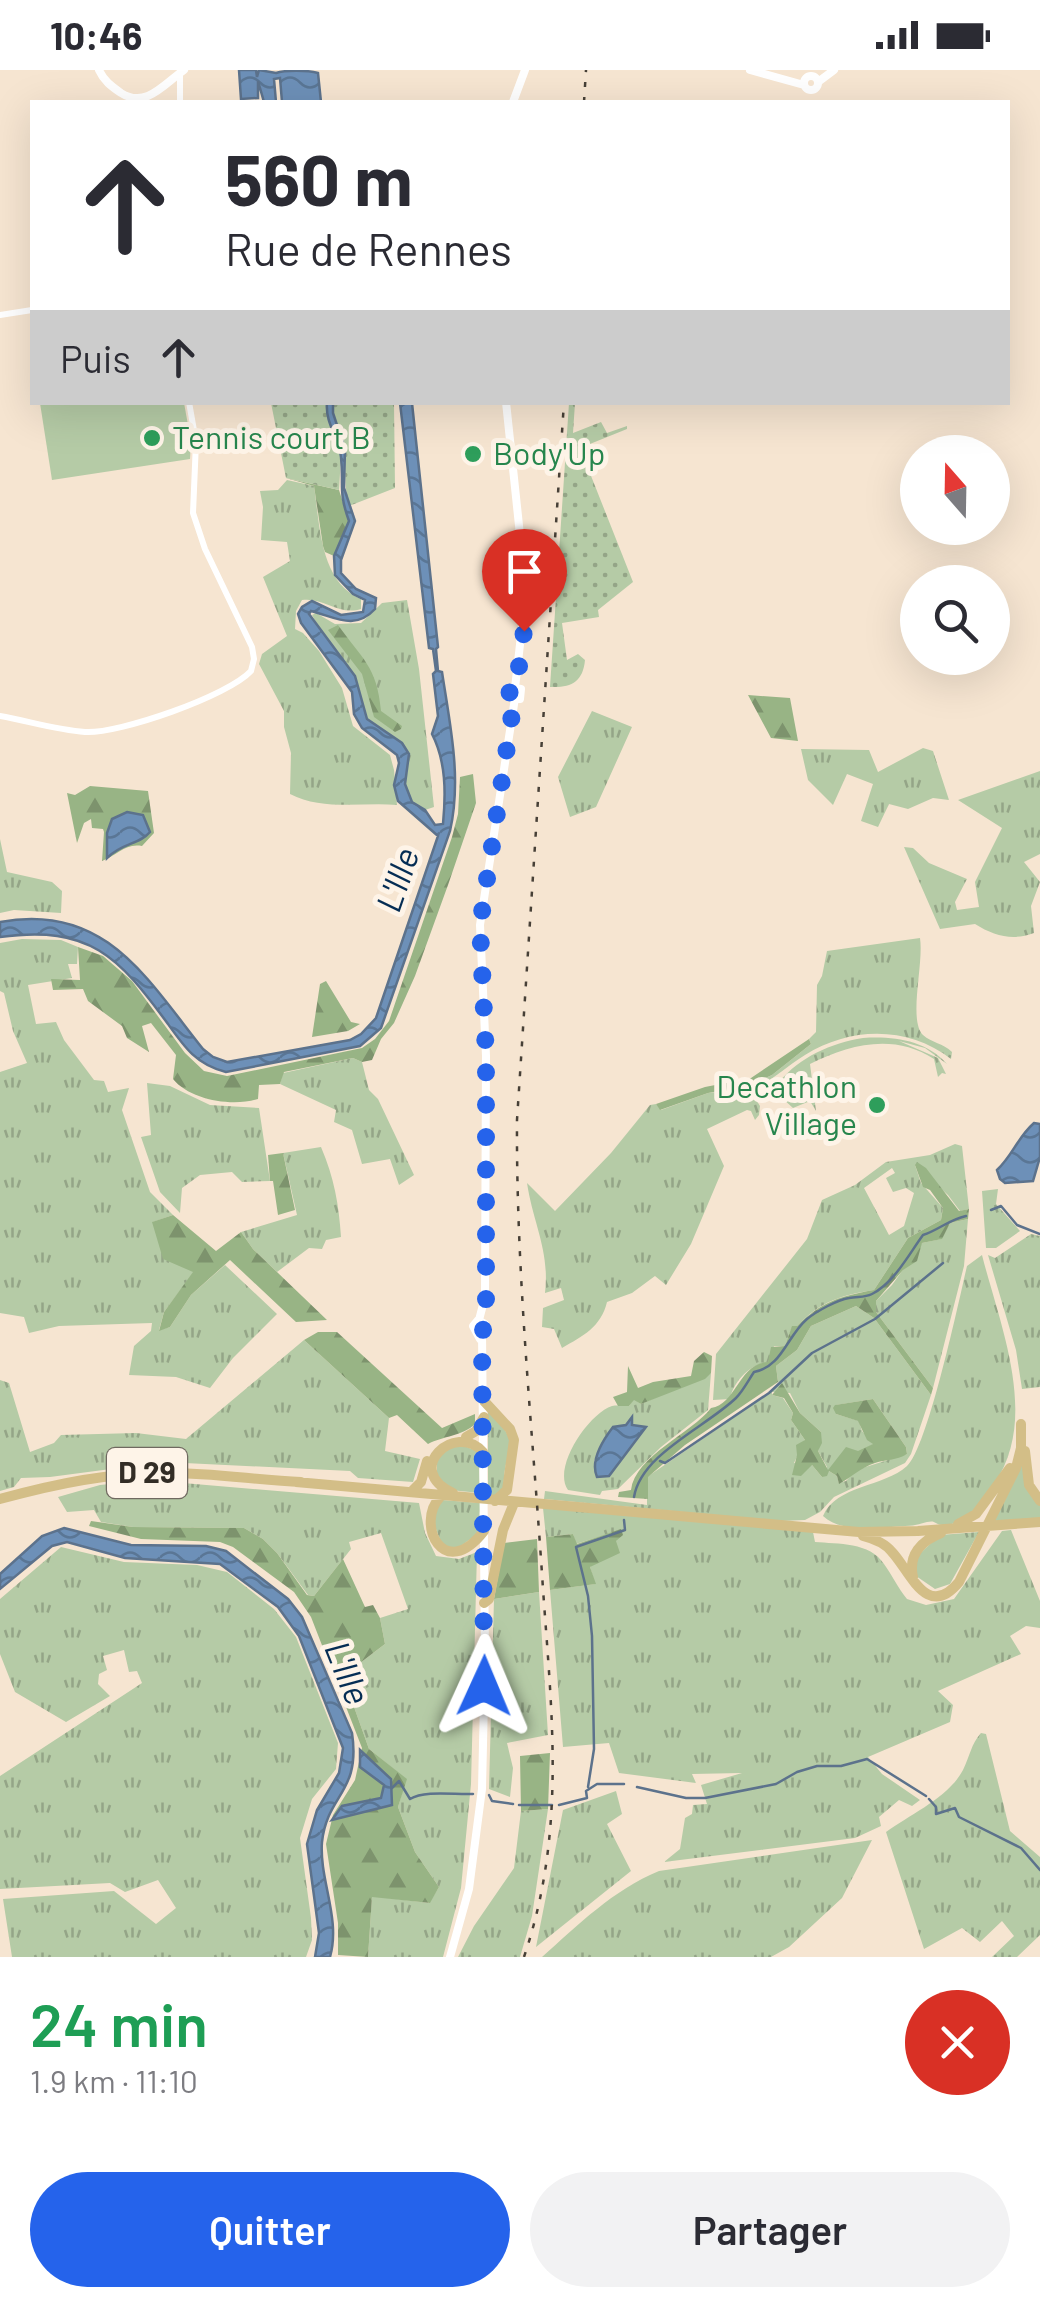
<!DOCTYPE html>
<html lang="fr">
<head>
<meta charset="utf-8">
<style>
	:root { --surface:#fff; --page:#f2f2f3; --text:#2b2b33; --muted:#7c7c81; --accent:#2563eb }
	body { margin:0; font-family:Barlow,sans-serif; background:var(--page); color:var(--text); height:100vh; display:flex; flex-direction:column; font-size:38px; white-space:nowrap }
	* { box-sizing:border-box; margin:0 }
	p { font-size:32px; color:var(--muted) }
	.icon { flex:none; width:55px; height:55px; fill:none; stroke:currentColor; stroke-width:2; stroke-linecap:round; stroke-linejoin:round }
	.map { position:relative; height:1887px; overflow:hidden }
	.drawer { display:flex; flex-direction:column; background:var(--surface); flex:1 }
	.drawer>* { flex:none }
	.top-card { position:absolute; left:30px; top:30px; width:980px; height:305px; border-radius:0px; box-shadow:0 10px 40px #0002; background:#fff; color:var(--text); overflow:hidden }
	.needle { width:65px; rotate:340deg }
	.buttons { position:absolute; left:900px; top:365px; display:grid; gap:20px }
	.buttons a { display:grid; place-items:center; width:110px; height:110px; border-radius:50%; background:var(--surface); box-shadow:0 10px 40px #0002; font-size:50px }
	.pin { position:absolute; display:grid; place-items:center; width:85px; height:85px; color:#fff; margin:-102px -42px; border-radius:50% 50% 50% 0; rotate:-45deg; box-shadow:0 0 10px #0007 }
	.pin .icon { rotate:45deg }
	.me { position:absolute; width:110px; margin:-55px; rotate:1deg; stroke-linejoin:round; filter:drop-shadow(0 0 8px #0008) }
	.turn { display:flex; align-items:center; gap:35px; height:210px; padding:0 30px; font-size:45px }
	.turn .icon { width:130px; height:130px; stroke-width:2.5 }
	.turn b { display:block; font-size:70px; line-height:85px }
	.then { display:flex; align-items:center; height:95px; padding:0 30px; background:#0003; gap:20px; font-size:38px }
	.round { display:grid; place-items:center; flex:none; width:105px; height:105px; border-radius:52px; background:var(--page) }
	.summary { display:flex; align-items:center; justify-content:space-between; height:170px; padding:0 30px }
	h1 { font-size:60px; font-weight:600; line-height:75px; color:#1e9e55 }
	.cta { display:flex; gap:20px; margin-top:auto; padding:20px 30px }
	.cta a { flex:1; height:115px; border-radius:60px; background:var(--accent); color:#fff; font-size:40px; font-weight:600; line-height:115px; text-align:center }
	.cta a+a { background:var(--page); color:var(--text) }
	.status { display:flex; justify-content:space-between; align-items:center; height:70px; padding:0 50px; background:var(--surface); direction:ltr }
	.status svg { height:28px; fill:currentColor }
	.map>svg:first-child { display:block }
	.grass { fill:url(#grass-tufts); fill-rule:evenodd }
	.forest { fill:url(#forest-firs) }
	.park { fill:url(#park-dots) }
	.pitch { fill:#b5cba6 }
	.water { fill:url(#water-waves); stroke:#5c728c; stroke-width:2.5 }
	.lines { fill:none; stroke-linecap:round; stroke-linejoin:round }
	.stream { stroke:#5c728c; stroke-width:2.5 }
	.tertiary { stroke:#fff; stroke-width:6 }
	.secondary { stroke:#fff; stroke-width:8 }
	.primary { stroke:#d3be87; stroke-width:10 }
	.rail { stroke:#474037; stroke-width:2.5; stroke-dasharray:5 10; stroke-linecap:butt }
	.route { stroke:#2563eb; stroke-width:18; stroke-dasharray:0 32.4 }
	.leisure-dot { fill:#2e9e5b; stroke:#fef4e8; stroke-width:4 }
	.labels { text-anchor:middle; stroke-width:10; stroke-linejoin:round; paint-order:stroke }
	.shield { fill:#fef4e8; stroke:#706960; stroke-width:2.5 }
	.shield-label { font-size:30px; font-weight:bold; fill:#332d26 }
	.leisure-label { font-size:32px; fill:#27864d; stroke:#fef4e8; text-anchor:start }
	.water-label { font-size:35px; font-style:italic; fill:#052d54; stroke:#fef4e8 }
</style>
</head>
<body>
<div class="status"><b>10:46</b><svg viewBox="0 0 49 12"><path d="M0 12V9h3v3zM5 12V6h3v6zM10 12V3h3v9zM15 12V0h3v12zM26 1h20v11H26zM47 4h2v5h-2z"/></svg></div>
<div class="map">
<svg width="1040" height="1887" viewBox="0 0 1040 1887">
	<defs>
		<pattern id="grass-tufts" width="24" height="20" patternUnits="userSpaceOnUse" patternTransform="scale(2.5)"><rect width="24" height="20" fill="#b5cba6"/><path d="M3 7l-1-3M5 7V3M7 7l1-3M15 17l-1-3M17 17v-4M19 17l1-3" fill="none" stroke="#94a587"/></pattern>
		<pattern id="forest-firs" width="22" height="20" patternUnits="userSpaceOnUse" patternTransform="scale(2.5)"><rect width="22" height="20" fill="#98b485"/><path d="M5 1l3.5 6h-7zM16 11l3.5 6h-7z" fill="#7d936d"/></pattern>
		<pattern id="park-dots" width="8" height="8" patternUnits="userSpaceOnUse" patternTransform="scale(2.5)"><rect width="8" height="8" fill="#b5cba6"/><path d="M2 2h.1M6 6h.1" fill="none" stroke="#94a587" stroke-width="1.8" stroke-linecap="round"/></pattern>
		<pattern id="water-waves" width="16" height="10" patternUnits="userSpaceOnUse" patternTransform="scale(2.5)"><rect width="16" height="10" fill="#6d90b8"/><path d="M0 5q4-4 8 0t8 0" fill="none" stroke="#5a7695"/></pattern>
	</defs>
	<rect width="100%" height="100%" fill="#f6e5d1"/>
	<!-- grass -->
	<path class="grass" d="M287,410L314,416C320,456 320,512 361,529V539C339,546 324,527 302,530L296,541L295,559L303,563L319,581L342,618L353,656L390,685L394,700L397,735C362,732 322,741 290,724L291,683L284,657V641L259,594L262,584L287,566L263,507L290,491L287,472L261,470L263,437L260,421L278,420Z
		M407,530L419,599L434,737L425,740L412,732L405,714L408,698L396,670L366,649L355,606L331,579L312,545L316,543L335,554L361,553L382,533Z
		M592,641L632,657L596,737L570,747L558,707Z
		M923,678L933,681L949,730L933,728L908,739L889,734L878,757L861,751L873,714L847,704L833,735L808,710L801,679L869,680L878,702Z
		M1040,701V784L1024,792L1040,812L1031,836L1034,863C1013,871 994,866 975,854L940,859L904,777L913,778L929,793L967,809L955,832L957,840L979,837L975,812L1002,758L958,730Z
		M0,769L7,802L52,812L62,821L61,843L14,840L0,843Z
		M920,868C924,894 908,950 923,965C932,973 943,973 952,982L951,989C909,956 851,956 805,985C779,1001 771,1015 739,1022V1025L755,1028L760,1036L759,1045L755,1050L751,1041L747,1040L707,1059L724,1096L691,1174L666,1215L655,1206L632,1223L607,1232C601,1257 583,1266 562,1278L554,1259L542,1257L543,1238L564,1230L561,1218L545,1223C550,1181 533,1153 527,1113L555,1141L611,1083L650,1035L656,1034L661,1040L708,1023L740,1019L772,1005L811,974L809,969L816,962L817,915L822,906L827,881Z
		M22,869L61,870L78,877L77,894H68L72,908L28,915L36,954L56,952L64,970L94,1010L104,1011L108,1022L129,1018L122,1040L150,1122L173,1145L153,1152L194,1202L164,1242L159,1260L170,1257L191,1225L225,1195L277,1244L233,1288L210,1318L176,1307L129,1305L134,1276L151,1261L152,1253L59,1256L29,1263L24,1247L0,1243V1002L27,993L13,961L4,923L0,921V873Z
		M863,968C893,966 926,970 947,994L925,978L899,971L938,988L946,1004L942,1003L938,1007L934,989C894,963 850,974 810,994L816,1041L810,1031L793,1038L782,1028L779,1020V1028V1012C800,987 831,973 863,968Z
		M353,988L362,992L369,1020L378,1029L414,1105L399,1115L390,1089L362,1094L352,1060L334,1052L336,1040L280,1014L283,1003Z
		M147,1013L170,1016L210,1035L259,1038L270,1111L242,1112L232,1102L200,1105L182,1118L180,1143L160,1122L141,1067L151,1065Z
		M955,1074L962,1076L969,1139L960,1141L948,1125L915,1095L921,1113L943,1138L941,1150L908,1168L874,1220C842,1225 821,1231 797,1256L792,1257L785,1276H774L768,1293C750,1293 733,1313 730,1329L713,1330L716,1284L807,1169L822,1130L855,1115L886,1092L930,1085ZM892,1098L895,1103L886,1108L893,1122L906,1118L914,1123L904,1156L889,1165L864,1118Z
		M321,1077C334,1107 339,1135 341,1167L326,1170L322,1179L309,1178L277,1202L253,1179L241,1162L297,1145L283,1083Z
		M998,1119L996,1134L1020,1161L996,1178H986L982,1121Z
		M968,1149L964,1196L933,1318L876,1242V1231L892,1215L922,1173L941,1169L950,1153Z
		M1031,1164L1040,1166V1317L1022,1319L1016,1280L988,1185L995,1188Z
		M982,1185C1000,1256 1040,1348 994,1414C981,1431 967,1456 942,1455C934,1454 936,1450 927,1452C919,1454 914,1456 905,1456C881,1457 842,1464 823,1446C836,1415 884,1417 907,1396C928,1377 959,1230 967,1196Z
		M856,1236L874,1248L931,1325L911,1384L905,1393L834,1427L820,1442L805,1450L780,1451L544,1429L545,1421L647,1435V1407L771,1322L783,1311L778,1312L776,1296L797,1280L811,1256ZM772,1322L790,1323L800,1343L821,1362L818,1381L827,1397L822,1407L812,1395L794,1393L805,1370L791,1350L793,1343L783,1328L772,1325ZM873,1329L906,1377L907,1384L856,1400L846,1411L839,1413L837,1406L829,1401L836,1393L874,1374L862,1361L859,1351L836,1344V1335Z
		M304,1270L389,1348L385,1381L420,1389L413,1412L358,1408L350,1401L164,1392L50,1407L21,1408L14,1417L0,1421V1310L9,1313L30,1382L54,1373L61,1365L136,1363L186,1369Z
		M711,1303L708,1340L661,1377L618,1419L602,1421L600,1425L568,1420C552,1398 588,1344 612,1336C618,1335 623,1336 629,1336L634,1329L641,1334ZM631,1350L632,1355L645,1357L609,1406L594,1391L613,1357L625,1355Z
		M488,1340C527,1380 502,1374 504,1420L498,1426L488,1424Z
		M462,1375L479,1382L480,1423L450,1420L437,1410V1387L442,1380Z
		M1023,1388L1040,1435V1449L993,1451Z
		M148,1410L419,1433L425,1463L436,1486L459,1489L477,1482L471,1714L461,1818L443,1887H368L372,1826L429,1833L439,1817L415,1782L398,1737L406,1709L369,1679L343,1606L385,1574L380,1548L408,1539L381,1463L349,1472L351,1479L314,1526L308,1525L277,1483L263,1469L244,1458L133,1457L101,1452L94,1440L67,1442L58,1427L100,1415Z
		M442,1430L481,1433L477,1464L457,1479L442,1475L434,1454L438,1431Z
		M543,1438L813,1462L815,1472C838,1474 870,1472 884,1494C892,1505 898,1518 907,1529L926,1535L954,1529L1002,1461L1011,1460L1040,1531V1558L1026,1556L1010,1566L1021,1584L938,1621L953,1635L950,1652L868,1687L882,1704L920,1730L912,1736L899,1730L879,1747L881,1756L855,1768L664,1792L680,1779L685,1748L692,1744L693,1735L707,1734L701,1715L742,1703L692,1704L696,1713L619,1703L609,1673L563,1677L550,1520L595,1514L590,1497L616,1471L620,1460L576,1474L573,1464L546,1467Z
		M979,1462L950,1514L935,1519L916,1506V1487L940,1465Z
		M61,1477L124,1492L197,1495L227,1502L274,1539L296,1567L338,1673L336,1699L312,1729L300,1768L311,1848L312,1870L306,1887H12L3,1829L114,1821L156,1854L176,1838L158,1810L125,1822L110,1813L0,1819V1706L142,1613L137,1601L129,1602L124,1580L103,1586L107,1600L99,1604L98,1614L110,1626L66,1652L15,1622L0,1584V1529Z
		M539,1522L548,1665L507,1673L513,1698L510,1727L489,1719L494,1529Z
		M981,1663L986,1664L1010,1761L1040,1787V1865L1017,1887H992L1014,1866L1002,1851L980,1872L962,1858L924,1879L886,1762C911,1744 949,1727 963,1700C970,1686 971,1674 981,1663Z
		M616,1721L622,1744L607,1754L631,1801L536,1877L563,1740Z
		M548,1739L532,1846L520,1887H458L474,1856L514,1798L521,1741Z
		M872,1770L842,1828L789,1877L771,1887H542C578,1855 613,1820 659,1801Z"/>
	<!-- forest -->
	<path class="forest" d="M286,408L339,420L349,451L334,486L325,482L323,476L314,416Z
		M338,555C362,589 377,596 381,641L402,656L401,659L395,662L374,647L362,604L328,560Z
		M748,625L790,628L798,671L771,668Z
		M473,704L476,733L448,815L415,906L394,953L381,969L372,990L362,992L353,988L284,1002L280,1014L259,1015L258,1029C232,1037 190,1030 173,1009L176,985L151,953L142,956L149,982L127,968L122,956L88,931L83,919L53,920L51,909L80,910L78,877L103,886L132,911L185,983L204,1001L227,1006L362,978L375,969L389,951L452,767L458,744L460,707Z
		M90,716L148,721L154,763L142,776C125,773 118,785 102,791L104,762L103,759L92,758L91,749L84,753L77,773L67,723L75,725Z
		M326,911L351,952L360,954L348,961L312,967L320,914Z
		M809,969L811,974L772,1005L747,1016L708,1023L660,1040L656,1034L705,1017L751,1008Z
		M283,1083L295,1140L278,1145L273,1111H270L268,1085Z
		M917,1092L926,1098L959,1141L969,1139L968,1149L950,1153L942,1169L922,1173L917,1191L903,1200L876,1231V1242L933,1318L931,1325L874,1248L856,1236L811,1256L797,1280L776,1296L778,1312L685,1375L648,1407V1429L618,1427L619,1422L631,1420C635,1386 692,1363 711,1338C737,1334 738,1294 768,1292L771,1277L785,1276L792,1256H797C822,1231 841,1226 874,1220L908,1168L941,1150L943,1138L930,1120L923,1117L915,1095Z
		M173,1145L216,1181L241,1162L253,1179L327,1250L296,1252L230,1190L191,1225L170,1257L159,1261L164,1242L193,1202L163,1189L152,1152Z
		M318,1262H337L442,1358L475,1344V1354C463,1366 443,1366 428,1374L397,1345L389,1348L304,1270Z
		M704,1282L712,1286L711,1303L705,1309L641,1334L634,1330L629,1336H618L613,1327L627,1322L628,1296L638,1318L653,1312L691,1306L694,1291Z
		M782,1313L800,1343L821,1362L822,1373L818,1381L828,1400L846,1377L858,1381L873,1374L867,1370L858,1351L836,1344L833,1338L835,1335L873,1329L906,1377L907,1384C896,1391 886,1389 875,1393C860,1398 852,1407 839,1414L837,1406L829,1401L827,1406L822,1407L812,1395L801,1406L792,1405L797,1385L796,1375L805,1370L791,1350L793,1343L784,1328L772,1325Z
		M91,1451L133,1457L244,1458L263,1469L277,1483L307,1525L314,1526L343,1489L365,1537L373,1535L380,1548L385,1574L343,1606L369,1679L407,1709L398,1737L415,1782L439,1817L430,1833L372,1827L368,1887L338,1885V1853L326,1774L333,1745L355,1710L362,1678L311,1547L294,1522L233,1477L220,1472L141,1469L89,1456Z
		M621,1459L623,1465L616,1471L620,1483L590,1497L596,1514L550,1520L546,1467L573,1464L577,1474Z
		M537,1469L539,1522L494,1529L504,1473Z
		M550,1683L548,1739L521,1741L520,1686Z"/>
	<!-- park -->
	<path class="park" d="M271,333H327V346L341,387L339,420L286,408Z
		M333,333H394L395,418L349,436C343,414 347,393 343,371C341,357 332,347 333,333Z
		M569,333H575L573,363L601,352L607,363L627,356V359L580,378L633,512L598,540L599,547L562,553L567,590L578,584L585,590C583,612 571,618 550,617Z"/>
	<!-- pitch -->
	<path class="pitch" d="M40,333H184L191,371L190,389L52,410Z"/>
	<!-- water -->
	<path class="water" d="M239,0H256L257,7L259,0L276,3C284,0 308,0 318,3L321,32H282L280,8L274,9L276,32H264L258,11V28L241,29Z
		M327,333H333V343L345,379L344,418L355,451L341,490V503L356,519L376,528L375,539C355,561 335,547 311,541L309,544L355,606L367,649L402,673L409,684L405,714L412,732L425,740L435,755L443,754C446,723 446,691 432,664L438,646L433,604L436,601L433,579L429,578L400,333H412L438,577L436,579L438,601L442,602C450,655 462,708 450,761L381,958L360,976L226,1002C197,995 185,978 168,954C118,886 90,855 0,867V852C105,832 147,909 203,979L213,987L227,992L350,970L361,964L376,948L438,766L398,731L394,715L399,693L397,685L362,658L354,644L352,622L301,553L298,544L302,537L312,531L341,545L363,542L365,530L353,524L335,505L334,486L349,451C338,421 344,415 341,387C339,368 325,353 327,333Z
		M127,742L143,745L150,762C139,775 123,772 107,788V763L112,749Z
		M1034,1053L1040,1054V1087L1033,1111L1005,1113L1000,1109L997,1100C1013,1085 1017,1068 1034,1053Z
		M632,1347V1355L646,1357L609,1406L597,1407C590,1391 603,1370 613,1357L626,1355Z
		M64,1458L131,1475L206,1476L226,1481L288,1529L302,1547L352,1663C361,1723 327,1724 322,1772C319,1810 341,1848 330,1887H315L319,1863L307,1774L317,1740L339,1703L343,1678L299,1566L278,1537L220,1494L125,1488L67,1472L52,1476L0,1519V1504L42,1466Z
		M360,1680L391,1709L392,1735L332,1750L342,1736L381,1728L384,1715L360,1697Z"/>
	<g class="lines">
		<!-- stream -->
		<path class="stream" d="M991,1140L1001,1136L1017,1155L1040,1164
			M660,1391L665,1393L769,1323L812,1283L875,1249L943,1193
			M634,1427C641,1384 706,1357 736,1328C743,1321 748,1311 754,1302C782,1297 787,1266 807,1249C817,1241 837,1230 849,1228C857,1226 864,1228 872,1224C894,1213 909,1184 923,1165C939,1160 948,1150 966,1146
			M588,1717L594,1679L592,1566L588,1526L576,1477L625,1460L624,1450
			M637,1717L686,1728H705L776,1714L797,1702L817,1696H841L867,1689L926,1726
			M392,1718L399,1711L410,1729C425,1720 455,1725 473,1724
			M489,1725L492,1731L513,1734
			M929,1729L936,1737V1744L955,1738L959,1747L1021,1778L1040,1800
			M519,1735H552
			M559,1735L587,1728L586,1721L597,1714H624"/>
		<!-- tertiary -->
		<path class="tertiary" d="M180,32V2
			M0,245L32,240
			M0,646C28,651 57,660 85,662C119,664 228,626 251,601L254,589L252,577L205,479L193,443L196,372L189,332"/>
		<!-- secondary -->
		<path class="secondary" d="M99,0C104,11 111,16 121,23C146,39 164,14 184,0
			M750,0L804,15
			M804 13a7 7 0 1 1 14 0a7 7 0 1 1-14 0Z
			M818,12L834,0
			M513,32L525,0
			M506,332L526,522L515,618H511L509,627L515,628
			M479,1250L485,1227L486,986L480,855L515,628L520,629L521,619L515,618
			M480,1269L473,1256L478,1250L485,1254L481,1262
			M450,1887L469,1819L482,1719L485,1585L482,1261"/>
		<!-- primary -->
		<path class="primary" d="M484,1331L510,1359L514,1370L507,1420L495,1431
			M466,1367L476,1361L484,1347
			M1025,1381L1029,1415L1040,1431
			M296,1412L859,1462L918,1461L1040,1452
			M413,1420L421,1412L427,1391
			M453,1423C402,1400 455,1351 483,1382
			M440,1427C415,1454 444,1513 484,1461
			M0,1429C55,1414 111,1402 169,1403C213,1403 257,1410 301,1412
			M958,1454L976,1444L1010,1398
			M863,1466C875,1469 885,1473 892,1482C910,1501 927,1551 959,1512L1016,1398L1021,1378V1354
			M913,1507C908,1485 921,1471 941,1463
			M484,1533L489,1529L503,1460L514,1433"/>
		<!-- rail -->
		<path class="rail" d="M584,32L586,0
			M524,1887C566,1763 552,1647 543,1519C533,1364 516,1206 517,1050L564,332"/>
	</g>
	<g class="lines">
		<!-- route -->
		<path class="route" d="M484,1616L482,1262L485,1256L482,1251L486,1230V986L480,855L514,631L515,628H509L510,618H516L524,561"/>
	</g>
	<!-- markers -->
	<g class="leisure-dot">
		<circle cx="152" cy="368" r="10"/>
		<circle cx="473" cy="384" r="10"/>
		<circle cx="877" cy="1035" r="10"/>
	</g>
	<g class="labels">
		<!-- shield labels -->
		<rect class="shield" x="107" y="1378" width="80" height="50" rx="8"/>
		<g class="shield-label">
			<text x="147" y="1413">D 29</text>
		</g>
		<!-- leisure labels -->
		<g class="leisure-label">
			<text x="172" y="379">Tennis court B</text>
			<text x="493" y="395">Body'Up</text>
			<text x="857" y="1028" text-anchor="end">Decathlon<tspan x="857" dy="37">Village</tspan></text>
		</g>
		<!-- water labels -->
		<g class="water-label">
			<text transform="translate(398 810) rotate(-71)" y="12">L'Ille</text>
			<text transform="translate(347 1603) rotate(68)" y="12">L'Ille</text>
		</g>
	</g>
</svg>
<div class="buttons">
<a><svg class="needle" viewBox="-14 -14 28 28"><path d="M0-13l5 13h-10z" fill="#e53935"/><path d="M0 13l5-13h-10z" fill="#7c7c81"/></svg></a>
<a><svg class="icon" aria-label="search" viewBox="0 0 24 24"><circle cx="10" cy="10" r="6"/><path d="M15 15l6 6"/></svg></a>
</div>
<div class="pin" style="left:524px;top:561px;background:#d93025"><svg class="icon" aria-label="arrive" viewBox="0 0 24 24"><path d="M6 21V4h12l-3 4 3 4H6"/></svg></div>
<svg class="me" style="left:484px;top:1616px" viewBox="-20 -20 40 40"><path d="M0-17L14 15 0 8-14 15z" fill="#2563eb" stroke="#fff" stroke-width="4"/></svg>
<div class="top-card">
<div class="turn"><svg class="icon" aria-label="ahead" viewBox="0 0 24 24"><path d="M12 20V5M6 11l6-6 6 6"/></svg><div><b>560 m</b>Rue de Rennes</div></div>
<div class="then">Puis<svg class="icon" aria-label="ahead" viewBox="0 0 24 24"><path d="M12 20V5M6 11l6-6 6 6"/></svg></div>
</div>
</div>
<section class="drawer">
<div class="summary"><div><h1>24 min</h1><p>1.9 km · 11:10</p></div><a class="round" style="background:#d93025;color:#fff"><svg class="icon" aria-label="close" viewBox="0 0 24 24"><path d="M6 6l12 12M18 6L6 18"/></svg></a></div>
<div class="cta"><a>Quitter</a><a>Partager</a></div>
</section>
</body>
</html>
